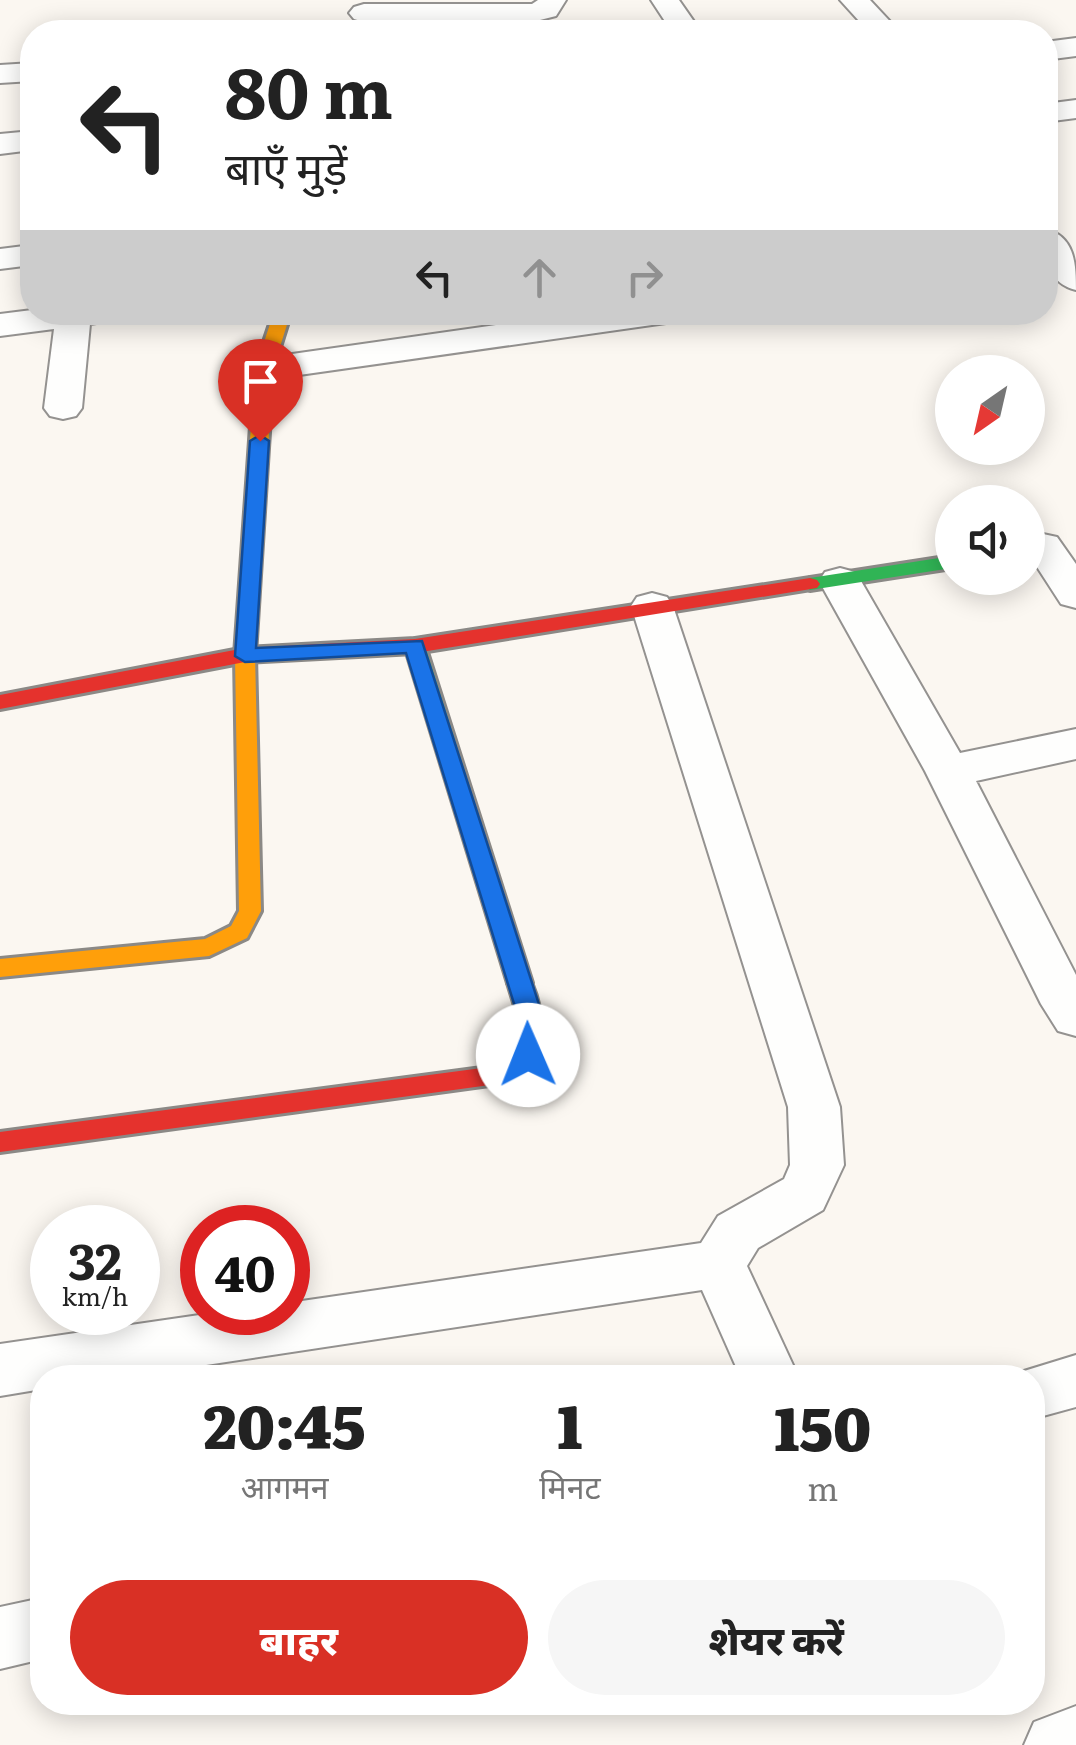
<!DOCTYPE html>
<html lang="hi">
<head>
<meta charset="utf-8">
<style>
	:root { --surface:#fff; --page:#f6f6f6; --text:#222; --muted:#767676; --accent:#d93025 }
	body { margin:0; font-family:Literata,"Noto Sans Devanagari",serif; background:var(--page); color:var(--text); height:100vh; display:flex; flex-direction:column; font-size:38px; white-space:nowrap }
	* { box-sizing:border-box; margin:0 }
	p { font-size:32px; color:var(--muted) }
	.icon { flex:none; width:55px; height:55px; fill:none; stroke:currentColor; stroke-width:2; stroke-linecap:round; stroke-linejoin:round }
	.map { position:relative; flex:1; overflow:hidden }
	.details { position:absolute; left:30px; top:1365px; width:1015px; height:350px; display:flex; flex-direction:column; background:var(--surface); border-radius:40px; box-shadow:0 5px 25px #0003 }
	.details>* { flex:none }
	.guide { position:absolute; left:20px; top:20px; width:1038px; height:305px; border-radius:40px; box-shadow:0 5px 25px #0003; background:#fff; color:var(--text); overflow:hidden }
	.needle { width:65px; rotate:214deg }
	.buttons { position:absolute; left:935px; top:355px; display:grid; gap:20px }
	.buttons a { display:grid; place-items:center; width:110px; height:110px; border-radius:50%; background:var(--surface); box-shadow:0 5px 25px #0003; font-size:50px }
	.speed { position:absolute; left:30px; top:1205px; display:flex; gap:20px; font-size:50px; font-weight:700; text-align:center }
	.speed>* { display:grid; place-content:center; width:130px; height:130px; border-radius:50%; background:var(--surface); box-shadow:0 5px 25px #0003; line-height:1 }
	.speed small { font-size:25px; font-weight:400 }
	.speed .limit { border:15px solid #d22; background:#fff; color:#111 }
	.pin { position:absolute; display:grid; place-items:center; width:85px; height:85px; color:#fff; margin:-102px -42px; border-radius:50% 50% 50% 0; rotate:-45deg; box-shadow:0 0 10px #0007 }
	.pin .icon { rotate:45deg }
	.me { position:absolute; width:110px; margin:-55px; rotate:359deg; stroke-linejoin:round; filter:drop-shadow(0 0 8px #0008) }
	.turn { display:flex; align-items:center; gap:35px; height:210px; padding:0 40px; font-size:45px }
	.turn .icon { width:130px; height:130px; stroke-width:2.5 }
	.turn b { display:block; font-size:70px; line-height:85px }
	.lanes { display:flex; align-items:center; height:95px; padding:0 40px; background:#0003; justify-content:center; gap:50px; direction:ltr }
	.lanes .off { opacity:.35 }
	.eta { display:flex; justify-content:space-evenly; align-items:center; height:170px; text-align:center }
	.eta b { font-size:60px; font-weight:800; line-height:70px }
	.primary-button { display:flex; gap:20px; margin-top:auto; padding:20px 40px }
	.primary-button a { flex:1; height:115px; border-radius:60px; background:var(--accent); color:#fff; font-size:40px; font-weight:800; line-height:115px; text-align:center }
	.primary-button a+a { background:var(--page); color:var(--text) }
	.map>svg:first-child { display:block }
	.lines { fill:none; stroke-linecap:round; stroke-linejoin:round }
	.street-casing { stroke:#949290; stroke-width:4 }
	.fast-casing { stroke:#8b8986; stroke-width:6 }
	.slow-casing { stroke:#8b8986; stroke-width:6 }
	.jam-casing { stroke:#8b8986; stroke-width:6 }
	.street { fill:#fefefd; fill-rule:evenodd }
	.fast { fill:#30b455; fill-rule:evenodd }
	.slow { fill:#ff9f0a; fill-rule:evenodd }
	.jam { fill:#e5322d; fill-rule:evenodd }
	.route { fill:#1a73e8; stroke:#114b97; stroke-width:2.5 }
</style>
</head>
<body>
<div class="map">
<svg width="1076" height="1745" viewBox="0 0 1076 1745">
	<rect width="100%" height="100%" fill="#fbf7f1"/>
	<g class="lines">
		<!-- street casing -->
		<g class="street-casing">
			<path id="street" d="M538,0H566L556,16L532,22H364L354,19L349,13L354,7L364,4H532Z
				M651,0H679L695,23L690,29H670Z
				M840,0H870L900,32H869Z
				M1076,38V56L1045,60V42Z
				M32,63V81L0,83V65Z
				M1076,100V118L1045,122V104Z
				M32,131V150L0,154V134Z
				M1045,229C1075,236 1076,264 1076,290C1046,283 1045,255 1045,229Z
				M32,245V265L0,269V249Z
				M32,310L120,312L116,320L90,324L82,408L76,416L63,419L50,416L44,408L54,329L0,336V314Z
				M587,312H683L679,320L666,323L264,380L251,377L246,369L251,361L264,358Z
				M1043,534L1057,537L1076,564V608L1061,604L1028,553L1029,537Z
				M840,568L855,572L861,581L960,753L1076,729V759L976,781L1076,975V1036L1058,1031L1041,1004L925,771L819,581L825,572Z
				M652,593L667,597L673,606L840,1107L844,1165L823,1210L758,1248L747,1266L799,1378H741L702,1290L120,1378H42V1389L0,1396V1344L220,1312H288V1303L701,1243L718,1216L784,1179L790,1165L788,1107L631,606L637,597Z
				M1076,1355V1407L1032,1419V1378H1010L1011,1375Z
				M42,1598V1659L0,1669V1607Z
				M1076,1706V1745H1024L1034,1722Z"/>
		</g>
		<!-- fast casing -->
		<g class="fast-casing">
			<path id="fast" d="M952,556V568L810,590L800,584L810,578Z
				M415,639L425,646L532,983L528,989H512L508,983L405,646Z"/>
		</g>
		<!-- slow casing -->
		<g class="slow-casing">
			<path id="slow" d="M274,312H291L273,369L255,655L261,911L247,938L209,956L0,977V959L205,939L231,926L239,911L235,655L255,369Z"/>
		</g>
		<!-- jam casing -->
		<g class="jam-casing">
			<path id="jam" d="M810,578L817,580L820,584L817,588L415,653L245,662L0,709V695L245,648L415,639Z
				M520,974L528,977C542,1003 542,1026 540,1055L512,1082L0,1152V1132L497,1066L516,1051L519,1019L508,983L512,977Z"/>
		</g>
		<!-- street -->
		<use href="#street" class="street"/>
		<!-- fast -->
		<use href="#fast" class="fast"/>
		<!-- slow -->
		<use href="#slow" class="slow"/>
		<!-- jam -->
		<use href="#jam" class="jam"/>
	</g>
	<!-- route -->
	<path class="route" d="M260,435L269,441L256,648L422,641L544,1020L537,1062H519L516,1055L519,1020L406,653L245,662L235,656L250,441Z"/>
</svg>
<div class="buttons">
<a><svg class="needle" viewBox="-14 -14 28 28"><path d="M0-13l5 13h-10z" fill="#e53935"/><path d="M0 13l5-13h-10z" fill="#767676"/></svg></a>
<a><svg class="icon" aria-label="sound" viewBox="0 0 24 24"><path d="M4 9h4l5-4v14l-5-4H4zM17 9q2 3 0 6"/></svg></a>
</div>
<div class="speed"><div>32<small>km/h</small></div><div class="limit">40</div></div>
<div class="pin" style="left:260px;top:441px;background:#d93025"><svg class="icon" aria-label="arrive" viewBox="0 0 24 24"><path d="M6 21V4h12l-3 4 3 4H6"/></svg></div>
<svg class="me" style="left:528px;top:1055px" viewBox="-20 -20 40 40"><circle r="19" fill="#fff"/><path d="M0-13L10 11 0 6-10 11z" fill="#1a73e8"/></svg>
<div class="guide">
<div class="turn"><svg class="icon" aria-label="left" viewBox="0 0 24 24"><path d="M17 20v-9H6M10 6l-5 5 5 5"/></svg><div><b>80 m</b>बाएँ मुड़ें</div></div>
<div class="lanes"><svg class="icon" aria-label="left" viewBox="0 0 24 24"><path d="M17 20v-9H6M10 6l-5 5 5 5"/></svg><svg class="icon off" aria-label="ahead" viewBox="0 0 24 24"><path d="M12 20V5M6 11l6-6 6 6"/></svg><svg class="icon off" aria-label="right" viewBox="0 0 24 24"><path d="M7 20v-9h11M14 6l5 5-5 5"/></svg></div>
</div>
<section class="details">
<div class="eta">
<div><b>20:45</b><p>आगमन</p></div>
<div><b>1</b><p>मिनट</p></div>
<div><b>150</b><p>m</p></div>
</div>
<div class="primary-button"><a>बाहर</a><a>शेयर करें</a></div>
</section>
</div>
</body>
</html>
